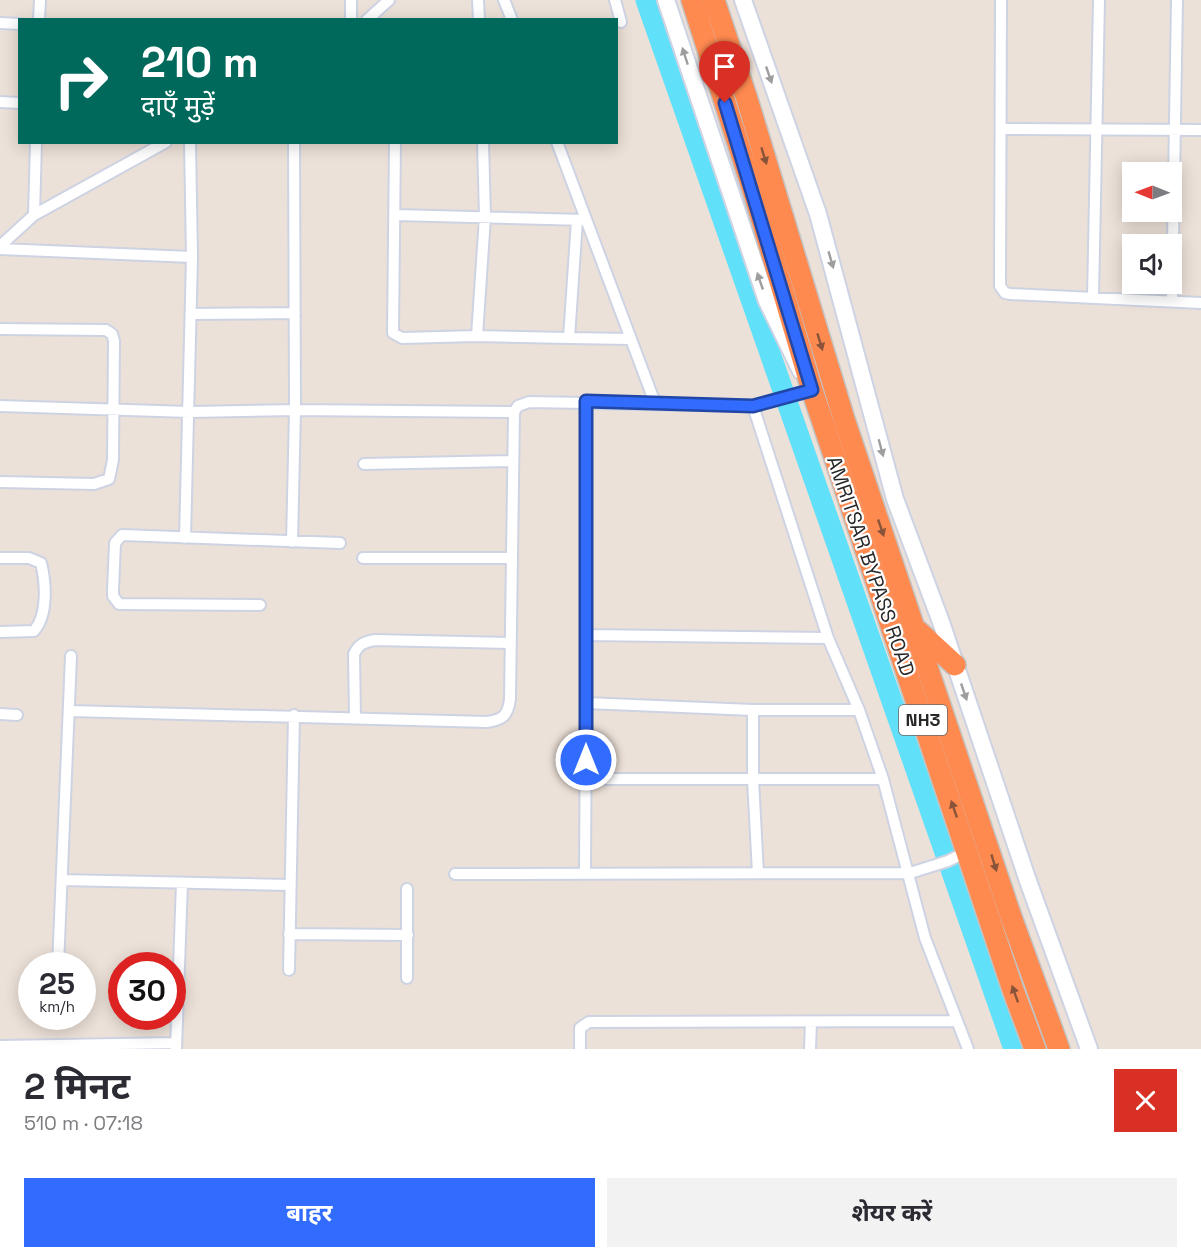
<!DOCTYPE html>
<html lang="hi">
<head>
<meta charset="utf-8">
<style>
	:root { --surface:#fff; --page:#f2f2f3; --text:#2b2b33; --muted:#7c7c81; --accent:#326cff }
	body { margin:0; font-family:"Space Grotesk","Noto Sans Devanagari",sans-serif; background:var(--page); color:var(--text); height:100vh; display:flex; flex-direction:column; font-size:22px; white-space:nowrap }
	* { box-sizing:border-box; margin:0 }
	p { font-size:20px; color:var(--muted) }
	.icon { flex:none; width:33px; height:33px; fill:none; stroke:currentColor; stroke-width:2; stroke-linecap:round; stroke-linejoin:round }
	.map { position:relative; height:1049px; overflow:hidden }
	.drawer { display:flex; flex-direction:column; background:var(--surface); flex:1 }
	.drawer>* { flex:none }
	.hud { position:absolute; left:18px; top:18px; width:600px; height:126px; border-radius:0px; box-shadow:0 3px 15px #0003; background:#00695c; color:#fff; overflow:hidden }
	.needle { width:39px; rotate:271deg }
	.fabs { position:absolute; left:1122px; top:162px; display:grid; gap:12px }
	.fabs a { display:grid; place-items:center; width:60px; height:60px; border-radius:0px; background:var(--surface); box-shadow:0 3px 15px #0003; font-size:30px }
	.speed { position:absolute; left:18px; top:952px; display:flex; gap:12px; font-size:30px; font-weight:700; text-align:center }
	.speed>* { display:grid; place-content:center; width:78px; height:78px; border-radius:50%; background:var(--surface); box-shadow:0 3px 15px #0003; line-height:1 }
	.speed small { font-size:15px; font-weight:400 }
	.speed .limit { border:9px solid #d22; background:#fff; color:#111 }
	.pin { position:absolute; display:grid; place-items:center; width:51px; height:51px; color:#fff; margin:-62px -26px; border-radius:50% 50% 50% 0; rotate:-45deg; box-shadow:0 0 6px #0007 }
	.pin .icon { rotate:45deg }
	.me { position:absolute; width:66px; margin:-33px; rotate:0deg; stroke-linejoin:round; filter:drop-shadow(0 0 4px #0008) }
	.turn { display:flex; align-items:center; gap:21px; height:126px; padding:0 24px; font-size:27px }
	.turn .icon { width:78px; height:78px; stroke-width:2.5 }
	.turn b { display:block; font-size:42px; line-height:51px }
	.round { display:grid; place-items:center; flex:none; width:63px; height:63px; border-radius:0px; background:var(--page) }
	.headline { display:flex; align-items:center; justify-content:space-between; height:102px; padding:0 24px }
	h1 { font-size:36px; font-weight:700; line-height:45px }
	.cta { display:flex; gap:12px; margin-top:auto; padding:12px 24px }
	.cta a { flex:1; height:69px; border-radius:0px; background:var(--accent); color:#fff; font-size:24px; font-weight:700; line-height:69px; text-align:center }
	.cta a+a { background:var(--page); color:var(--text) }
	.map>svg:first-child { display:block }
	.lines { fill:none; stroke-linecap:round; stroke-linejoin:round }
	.river { stroke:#60e0f9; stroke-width:21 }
	.street-casing { stroke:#cdd3e3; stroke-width:14 }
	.secondary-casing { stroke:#cdd3e3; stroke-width:20 }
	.highway-casing { stroke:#c3c3c3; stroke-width:24 }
	.street { stroke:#fff; stroke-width:10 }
	.secondary { stroke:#fff; stroke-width:16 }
	.highway { stroke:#ff8a50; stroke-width:21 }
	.oneway { fill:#9e9e9e }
	.oneway2 { fill:#89543a }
	.route-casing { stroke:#2046a6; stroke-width:15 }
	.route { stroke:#326cff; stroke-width:10 }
	.labels { text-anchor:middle; stroke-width:4.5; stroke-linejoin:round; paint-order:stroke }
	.shield { fill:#fff; stroke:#686868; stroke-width:1.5 }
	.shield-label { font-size:18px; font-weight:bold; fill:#282828 }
	.street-label { font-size:20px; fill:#282828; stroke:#fff }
</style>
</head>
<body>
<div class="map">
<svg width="1201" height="1049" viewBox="0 0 1201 1049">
	<rect width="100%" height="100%" fill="#ece1d8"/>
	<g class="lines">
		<!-- river -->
		<path class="river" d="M646,0L1014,1049"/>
		<!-- street casing -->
		<g class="street-casing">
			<path id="street" d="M351,0V20
				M478,0L479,20
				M504,0L512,20
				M615,0L621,22
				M1001,0L1000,286L1005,293L1010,294L1201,303
				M39,20L40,0
				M367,20L389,0
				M0,23L20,24
				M0,102L20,103
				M1002,129L1201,130
				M395,142L393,333L402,338L477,336L569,338
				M557,142L655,403
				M34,215L36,142
				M395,215L586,220
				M577,220L569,338L631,339
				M0,246L34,215L166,142
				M0,249L192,257
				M1093,297L1099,0
				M1172,301L1177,0
				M191,314L295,313
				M0,329L106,330L112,334L114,341L113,460L109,479L94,484L0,482
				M477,336L485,217L483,142
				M0,406L190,412L295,410L514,412
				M753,406L828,638L859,710L883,779L925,938L968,1049
				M364,464L513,461
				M185,538L192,257L190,142
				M292,542L295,410L294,142
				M0,558H29L41,563C46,583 48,615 34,631L0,632
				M363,558H512
				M260,605L119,604L113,596V590L115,543L122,535L340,543
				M586,635L828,638
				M586,703V401
				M753,710V780L758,873
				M70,711L487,722C503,720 508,715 510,699L514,412L518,406L529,402L753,406L812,390
				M0,714L17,715
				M355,718L354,654C359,644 364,642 375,640L511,643
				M586,779H883
				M585,872L586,703L753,710H859
				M455,874L910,873L948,861L968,851
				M62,880L289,885
				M289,934L408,935
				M58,966L71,656
				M289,970L294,715
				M407,978V889
				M0,1046L176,1043
				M176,1049L182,883
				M580,1049V1028L589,1022L957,1021
				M810,1049L811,1022"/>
		</g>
		<!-- secondary casing -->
		<g class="secondary-casing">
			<path id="secondary" d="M666,0L767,301L801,371
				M743,0L818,214L895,499L941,622L1028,881L1089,1049"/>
		</g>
		<!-- highway casing -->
		<g class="highway-casing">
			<path id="highway" d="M692,0L754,193L812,390L1013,990L1035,1049
				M714,0L747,99L844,419L1010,914L1059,1049
				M918,631L955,665"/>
		</g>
		<!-- street -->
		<use href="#street" class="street"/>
		<!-- secondary -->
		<use href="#secondary" class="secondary"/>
		<!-- highway -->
		<use href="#highway" class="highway"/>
	</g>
	<!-- one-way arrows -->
	<defs><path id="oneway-solid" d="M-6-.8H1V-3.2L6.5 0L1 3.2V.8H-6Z" transform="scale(1.5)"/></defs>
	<g class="oneway">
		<use href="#oneway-solid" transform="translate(685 56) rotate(-108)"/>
		<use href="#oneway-solid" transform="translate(769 75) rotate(71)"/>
		<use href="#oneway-solid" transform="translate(831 260) rotate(74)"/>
		<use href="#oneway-solid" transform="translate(760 281) rotate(-109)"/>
		<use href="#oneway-solid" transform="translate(881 448) rotate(75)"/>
		<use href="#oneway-solid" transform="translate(964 692) rotate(71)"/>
	</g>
	<g class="oneway2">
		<use href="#oneway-solid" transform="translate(764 156) rotate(73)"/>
		<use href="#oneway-solid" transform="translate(820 342) rotate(73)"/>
		<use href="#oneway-solid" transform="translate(881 528) rotate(71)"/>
		<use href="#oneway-solid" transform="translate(954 809) rotate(-109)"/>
		<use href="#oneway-solid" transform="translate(994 863) rotate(73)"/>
		<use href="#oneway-solid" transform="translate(1015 994) rotate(-110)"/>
	</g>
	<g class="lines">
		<!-- route casing -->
		<g class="route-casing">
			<path id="route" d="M586,760V401L753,406L812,390L725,103"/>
		</g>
		<!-- route -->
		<use href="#route" class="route"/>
	</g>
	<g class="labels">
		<!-- shield labels -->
		<rect class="shield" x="899" y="705" width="48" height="30" rx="4.5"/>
		<g class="shield-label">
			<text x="923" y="726">NH3</text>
		</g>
		<!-- street labels -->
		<g class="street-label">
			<text transform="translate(871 566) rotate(71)" y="7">AMRITSAR BYPASS ROAD</text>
		</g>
	</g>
</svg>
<div class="fabs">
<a><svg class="needle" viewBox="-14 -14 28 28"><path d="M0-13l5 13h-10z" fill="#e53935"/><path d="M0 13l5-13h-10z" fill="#7c7c81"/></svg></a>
<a><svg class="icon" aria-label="sound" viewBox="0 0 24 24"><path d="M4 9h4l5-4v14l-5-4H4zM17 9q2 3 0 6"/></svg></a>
</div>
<div class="speed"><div>25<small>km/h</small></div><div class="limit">30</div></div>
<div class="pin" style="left:725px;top:103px;background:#d93025"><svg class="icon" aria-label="arrive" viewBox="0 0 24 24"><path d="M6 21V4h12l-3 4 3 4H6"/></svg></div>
<svg class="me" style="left:586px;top:760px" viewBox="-20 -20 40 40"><circle r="17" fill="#326cff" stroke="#fff" stroke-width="3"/><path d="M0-11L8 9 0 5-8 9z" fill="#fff"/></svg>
<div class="hud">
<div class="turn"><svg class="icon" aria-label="right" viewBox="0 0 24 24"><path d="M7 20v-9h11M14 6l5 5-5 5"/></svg><div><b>210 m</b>दाएँ मुड़ें</div></div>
</div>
</div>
<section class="drawer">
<div class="headline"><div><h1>2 मिनट</h1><p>510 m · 07:18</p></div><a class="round" style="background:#d93025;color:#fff"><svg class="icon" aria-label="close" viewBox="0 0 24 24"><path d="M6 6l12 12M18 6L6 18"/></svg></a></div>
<div class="cta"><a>बाहर</a><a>शेयर करें</a></div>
</section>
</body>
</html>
